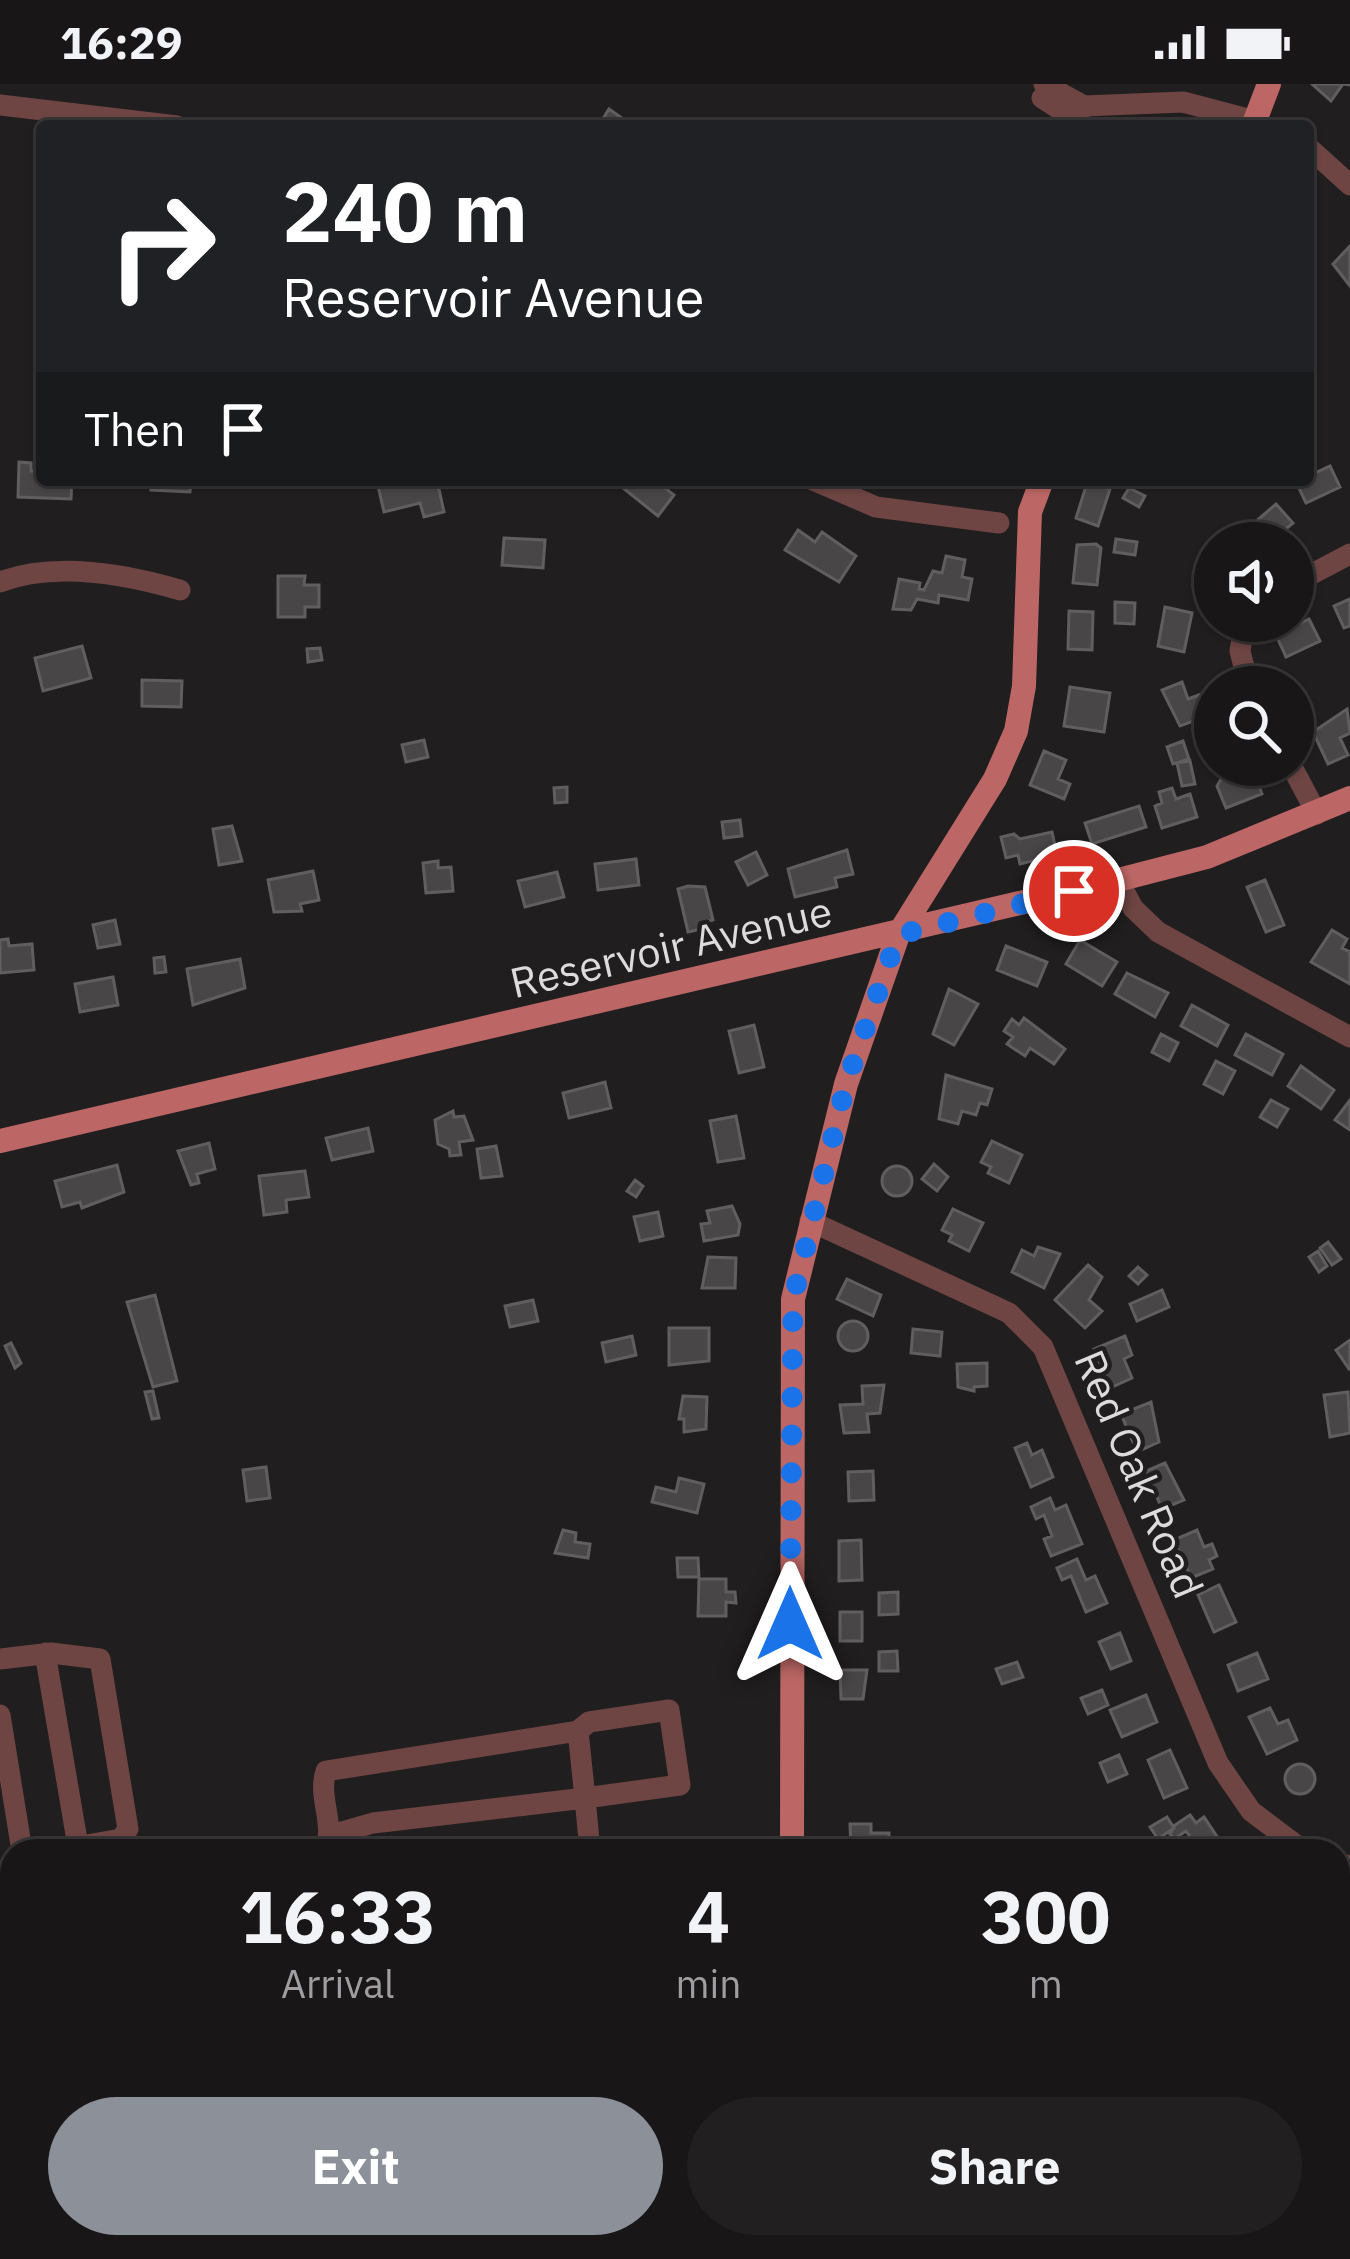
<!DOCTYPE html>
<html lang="en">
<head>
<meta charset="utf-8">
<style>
	:root { --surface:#191617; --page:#221f20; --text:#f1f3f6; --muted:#9f9fa1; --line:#373536; --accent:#8c9099 }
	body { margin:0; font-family:"IBM Plex Sans",sans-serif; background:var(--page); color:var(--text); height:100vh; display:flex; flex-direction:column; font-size:45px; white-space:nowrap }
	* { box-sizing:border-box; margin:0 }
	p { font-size:39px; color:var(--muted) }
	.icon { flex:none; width:66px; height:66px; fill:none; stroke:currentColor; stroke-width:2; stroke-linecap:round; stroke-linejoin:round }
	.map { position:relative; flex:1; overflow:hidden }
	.drawer { position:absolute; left:0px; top:1755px; width:1350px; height:420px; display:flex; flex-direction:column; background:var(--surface); border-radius:36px 36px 0 0; box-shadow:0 3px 9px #0004,0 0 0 3px var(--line) }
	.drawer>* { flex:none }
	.banner { position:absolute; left:36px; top:36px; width:1278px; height:366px; border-radius:12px; box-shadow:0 3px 9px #0004,0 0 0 3px var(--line); background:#202124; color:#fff; overflow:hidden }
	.buttons { position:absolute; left:1194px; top:438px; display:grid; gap:24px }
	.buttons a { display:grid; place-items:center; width:120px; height:120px; border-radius:50%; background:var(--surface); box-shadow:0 3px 9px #0004,0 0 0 3px var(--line); font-size:60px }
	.pin { position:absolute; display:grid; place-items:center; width:102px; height:102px; color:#fff; margin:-51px; border:6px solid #fff; border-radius:50%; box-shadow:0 3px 12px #0007 }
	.me { position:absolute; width:132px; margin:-66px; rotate:0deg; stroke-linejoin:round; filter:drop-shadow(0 0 9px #0008) }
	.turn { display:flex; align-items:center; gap:42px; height:252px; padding:0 48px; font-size:54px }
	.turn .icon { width:156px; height:156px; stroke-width:2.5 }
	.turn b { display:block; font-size:84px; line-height:102px }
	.then { display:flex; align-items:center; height:114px; padding:0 48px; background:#0003; gap:24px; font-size:45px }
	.eta { display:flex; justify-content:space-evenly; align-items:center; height:204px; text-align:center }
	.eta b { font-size:72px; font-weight:700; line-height:84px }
	.button { display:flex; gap:24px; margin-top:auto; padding:24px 48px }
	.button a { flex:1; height:138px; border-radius:72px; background:var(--accent); color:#fff; font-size:48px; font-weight:700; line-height:138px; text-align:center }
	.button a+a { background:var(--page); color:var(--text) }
	.status { display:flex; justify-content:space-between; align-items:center; height:84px; padding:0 60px; background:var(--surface); direction:ltr }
	.status svg { height:33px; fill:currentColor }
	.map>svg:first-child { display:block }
	.building { fill:#494648; stroke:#615e60; stroke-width:3 }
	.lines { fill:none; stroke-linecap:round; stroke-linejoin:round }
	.minor { stroke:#6e4543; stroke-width:21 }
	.major { stroke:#bc6765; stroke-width:24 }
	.route { stroke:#1a73e8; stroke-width:21; stroke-dasharray:0 37.8 }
	.labels { text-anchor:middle; stroke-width:9; stroke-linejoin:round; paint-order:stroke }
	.street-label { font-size:42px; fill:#dddbdc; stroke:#211e1f }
</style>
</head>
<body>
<div class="status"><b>16:29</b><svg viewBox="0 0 49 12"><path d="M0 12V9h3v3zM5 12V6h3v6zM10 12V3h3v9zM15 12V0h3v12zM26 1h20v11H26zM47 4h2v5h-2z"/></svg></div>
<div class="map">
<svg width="1350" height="2175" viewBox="0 0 1350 2175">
	<rect width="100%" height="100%" fill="#211e1f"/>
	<!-- building -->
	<path class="building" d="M1312,0H1350V1L1343,0L1331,17Z
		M609,25L629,39L626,42L601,38Z
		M1350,162V202L1333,180Z
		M19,378L31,379V387H42V396H72L71,415L18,413Z
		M1330,382L1340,403L1306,419L1296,398Z
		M151,396H191L190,408L151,406Z
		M402,396H437L444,428L424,433L420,419L384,428L378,402Z
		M629,396H655L674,411L658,432L623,404Z
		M1087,399L1110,405L1098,442L1076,434Z
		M1129,404L1145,412L1139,423L1123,414Z
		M1276,420L1293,439L1269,459H1260L1247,445Z
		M798,446L815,458L822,448L856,472L839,498L785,466Z
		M1222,450L1231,459H1215V498L1203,485L1209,478L1202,470Z
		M504,454L545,456L543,484L502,481Z
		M1116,455L1137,458L1135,471L1114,468Z
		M1096,460L1101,464L1097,501L1073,499L1077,461Z
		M946,472L965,476L962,493L972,495L968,516L939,511L938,519L917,515L911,526L893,525L899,495L920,499L919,505L924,506L933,487L942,489Z
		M278,492H305L304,501H319V523H305V533H278Z
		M1350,515V542L1344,544L1334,522Z
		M1115,518L1135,519L1134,540L1115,539Z
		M1165,523L1192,529L1184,568L1158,562Z
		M1069,527L1093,528L1092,566L1068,565Z
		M1309,535L1320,557L1286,573L1276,551Z
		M82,562L91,594L43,607L35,574Z
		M320,564L322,576L308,578L307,565Z
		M142,596L182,597L181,623L142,622Z
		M1182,598L1188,615L1207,608L1215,629L1180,642L1162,606Z
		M1070,603L1110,609L1104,648L1064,642Z
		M1347,625L1350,649L1340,654L1348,671L1328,680L1313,648Z
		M424,656L428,673L406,678L402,661Z
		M1183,657L1189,675L1173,680L1167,663Z
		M1044,667L1066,676L1058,695L1070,700L1064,715L1030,701Z
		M1190,677L1195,700L1182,702L1177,679Z
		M1254,688L1262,710L1226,724L1217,702L1221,695Z
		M567,703V718L555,719L554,704Z
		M1172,704L1176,715L1190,710L1197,733L1162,744L1155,722L1162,719L1159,708Z
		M1139,722L1146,743L1092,760L1085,739Z
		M740,736L742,752L724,754L722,738Z
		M232,742L242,777L219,781L213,745Z
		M1052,748L1057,771L1020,780L1018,771L1006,774L1001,753L1014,750L1020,755Z
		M847,766L853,790L835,794L837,803L795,813L788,785Z
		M756,768L767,791L748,801L736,778Z
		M636,775L639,801L598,806L595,780Z
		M438,777V784L451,783L453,807L426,809L423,779Z
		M313,787L319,816L300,820L302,827L274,828L268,796Z
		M557,788L564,813L525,823L518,797Z
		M1265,796L1284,841L1266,848L1247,803Z
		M688,802L705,803L713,836L705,838L706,844L688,848L678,805Z
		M115,836L120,860L98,864L93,841Z
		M1332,846L1347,855L1342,864L1350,868V900L1311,878Z
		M8,855L9,862L32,860L34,886L0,889V856Z
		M1080,856L1117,878L1102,902L1066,880Z
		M1006,862L1047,878L1037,902L997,886Z
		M164,873L166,888L155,889L154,874Z
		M240,875L245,904L193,921L187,885Z
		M1127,889L1168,909L1155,933L1115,910Z
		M113,893L118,921L80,928L75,900Z
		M949,905L978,920L954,961L933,950Z
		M1192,921L1228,941L1217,962L1181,942Z
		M1024,934L1065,965L1054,980L1030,964L1025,972L1007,960L1013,953L1004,947L1012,935L1019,941Z
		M754,941L764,983L739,989L729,947Z
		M1161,950L1178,959L1169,977L1152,968Z
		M1246,950L1283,970L1272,991L1235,971Z
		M1216,977L1235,987L1223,1010L1204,1000Z
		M1301,982L1334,1006L1321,1025L1288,1002Z
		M946,991L992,1005L987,1021L980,1019L976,1031L962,1027L958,1040L939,1035Z
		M605,998L611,1024L569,1034L563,1009Z
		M1271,1016L1288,1025L1277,1043L1260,1033Z
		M1350,1016V1046L1335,1036Z
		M453,1027L454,1033L464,1032L473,1056L459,1058L461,1071L450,1072L449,1065L438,1060L435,1036Z
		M736,1032L744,1074L718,1078L710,1037Z
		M368,1044L373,1067L332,1076L326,1054Z
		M992,1057L1022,1071L1009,1099L988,1089L991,1083L981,1078Z
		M209,1059L215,1085L197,1090L199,1099L191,1101L178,1067Z
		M496,1062L502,1092L481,1094L477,1065Z
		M934,1080L948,1093L937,1107L922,1095Z
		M117,1081L124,1108L82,1124L80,1118L62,1123L55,1097Z
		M882 1097a15 15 0 1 1 30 0a15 15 0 1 1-30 0Z
		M305,1087L309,1113L286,1116L287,1128L264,1131L259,1092Z
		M635,1096L643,1102L636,1113L627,1107Z
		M732,1122L740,1140L738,1151L704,1157L701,1140L710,1139L707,1127Z
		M953,1125L983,1139L969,1167L949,1157L952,1151L942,1146Z
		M658,1128L663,1152L640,1157L634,1133Z
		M1328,1158L1341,1175L1332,1181L1320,1164Z
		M1038,1163L1060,1170L1044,1204L1012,1188L1022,1166L1034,1172Z
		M1318,1167L1327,1182L1319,1188L1309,1173Z
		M708,1173L736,1174L735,1204H702Z
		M1088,1181L1102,1193L1089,1216L1102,1227L1085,1244L1055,1216Z
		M1138,1183L1147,1191L1138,1200L1129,1192Z
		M847,1195L881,1211L873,1232L837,1215Z
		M1162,1206L1169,1223L1137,1237L1130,1220Z
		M155,1211L177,1297L153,1303L127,1218Z
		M533,1216L538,1237L510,1243L505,1222Z
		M838 1252a15 15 0 1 1 30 0a15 15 0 1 1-30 0Z
		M669,1244H709V1277L669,1281Z
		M913,1245L942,1248L940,1272L911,1269Z
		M632,1252L636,1271L606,1278L602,1259Z
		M1125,1252L1132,1271L1124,1275L1132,1294L1110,1304L1094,1265Z
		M1350,1256V1284L1349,1285L1336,1266Z
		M11,1259L21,1279L15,1284L5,1262Z
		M987,1279V1302L974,1303V1307L958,1303L957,1280Z
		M884,1301L880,1329L867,1330L869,1348L844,1349L840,1321L863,1320L862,1302Z
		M153,1307L159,1334L152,1335L145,1308Z
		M1348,1308L1350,1349L1330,1353L1324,1311Z
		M683,1312L707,1313L706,1345L684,1348V1335H679Z
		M1151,1318L1159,1358L1137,1368L1121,1330Z
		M1027,1359L1032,1371L1042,1366L1053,1393L1031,1403L1015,1364Z
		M1165,1379L1184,1416L1162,1425L1146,1387Z
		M266,1383L270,1414L247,1417L243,1386Z
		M873,1387L874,1416L849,1417L848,1388Z
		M679,1394L704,1400L697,1429L652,1418L656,1403L676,1408Z
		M1050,1414L1055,1426L1066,1421L1082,1460L1051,1472L1044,1455L1052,1452L1044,1431L1036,1435L1031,1423Z
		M563,1446L576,1449L575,1458L590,1460L588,1474L555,1469Z
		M1197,1446L1204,1463L1212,1460L1217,1472L1209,1476L1213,1485L1191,1494L1174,1456Z
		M861,1456L862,1496L839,1497V1457Z
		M677,1474H698L699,1493H678Z
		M1077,1475L1086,1496L1095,1492L1107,1519L1086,1528L1071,1492L1062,1496L1057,1484Z
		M699,1495H726V1508H735L736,1519L726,1518V1532H698Z
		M1219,1501L1236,1538L1214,1548L1198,1511Z
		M898,1508V1530L879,1531V1509Z
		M840,1528H862V1557H840Z
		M1120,1549L1131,1577L1111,1585L1099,1558Z
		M897,1567L898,1587H879V1568Z
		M1257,1569L1268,1595L1238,1607L1228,1581Z
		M1017,1578L1023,1593L1002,1600L996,1585Z
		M840,1586H867L863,1615H841Z
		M1102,1606L1108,1621L1088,1630L1081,1614Z
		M1146,1611L1157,1638L1122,1653L1110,1626Z
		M1270,1624L1278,1640L1288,1636L1297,1656L1267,1670L1249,1633Z
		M1170,1666L1187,1704L1164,1714L1148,1676Z
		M1119,1671L1127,1690L1108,1698L1100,1679Z
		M1285 1695a15 15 0 1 1 30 0a15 15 0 1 1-30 0Z
		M1190,1731L1196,1739L1204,1733L1220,1757L1200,1767L1186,1747L1174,1755L1170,1750L1175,1741Z
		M1167,1733L1174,1744L1158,1755L1150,1743Z
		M850,1740H871V1749H889V1767H851Z
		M1350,1847V1894H1338V1848Z
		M12,1870V1977L0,1979V1872Z
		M1338,1935H1350V1964H1338Z
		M1338,1990H1350V2037H1343L1346,2019H1338Z
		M1338,2053H1350V2081H1338Z
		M1338,2135H1350V2164H1333L1338,2163Z
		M531,2163H667L669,2175H533Z
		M1184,2163H1205V2175H1184Z"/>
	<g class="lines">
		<!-- minor -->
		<path class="minor" d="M1044,0L1084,22L1183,18L1255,37
			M1042,14L1085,42
			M0,21L177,42
			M1308,63L1350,101
			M813,396L876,423L999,439
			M0,498C55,477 125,490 180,506
			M1293,500L1350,470
			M1245,537L1240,567L1249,603
			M1291,681L1317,730
			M1118,796L1133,824L1158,848L1350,953
			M810,1137L1009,1229L1043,1263L1218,1679L1251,1727L1304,1767
			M45,1569L78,1762
			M0,1575L51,1569L100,1575L128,1745L121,1755L52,1767
			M0,1631L22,1767
			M578,1647L589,1638L669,1626L680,1701L585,1714L590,1767
			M324,1767C337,1740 317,1715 326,1687L578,1647L585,1714L373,1739L331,1751
			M1338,1779L1350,1782
			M0,2016L2,2015
			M26,2163L28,2175
			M383,2163L385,2175
			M1291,2163V2175"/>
		<!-- major -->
		<path class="major" d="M1253,42L1269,0
			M0,1057L1118,796L1207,773L1350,714
			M792,1767L793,1215L846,1000L898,851L995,695L1016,647L1024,602L1030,428L1042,396
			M797,2163V2175"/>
	</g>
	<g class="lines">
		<!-- route -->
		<path class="route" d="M790,1540L793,1215L846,1000L898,851L1074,807"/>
	</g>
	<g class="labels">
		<!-- street labels -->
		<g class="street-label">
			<text transform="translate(671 863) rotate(-13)" y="15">Reservoir Avenue</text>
			<text transform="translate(1139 1390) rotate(67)" y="15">Red Oak Road</text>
		</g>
	</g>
</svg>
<div class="buttons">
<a><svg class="icon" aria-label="sound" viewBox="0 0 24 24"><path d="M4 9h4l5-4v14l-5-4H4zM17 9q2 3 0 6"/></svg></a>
<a><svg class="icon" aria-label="search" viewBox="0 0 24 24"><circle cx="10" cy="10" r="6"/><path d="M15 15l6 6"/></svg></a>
</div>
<div class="pin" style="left:1074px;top:807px;background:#d93025"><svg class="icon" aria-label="arrive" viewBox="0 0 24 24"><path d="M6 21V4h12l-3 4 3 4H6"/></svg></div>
<svg class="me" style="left:790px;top:1540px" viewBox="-20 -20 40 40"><path d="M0-17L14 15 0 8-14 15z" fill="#1a73e8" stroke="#fff" stroke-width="4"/></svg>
<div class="banner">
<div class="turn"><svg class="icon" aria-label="right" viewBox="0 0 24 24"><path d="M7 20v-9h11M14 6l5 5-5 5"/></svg><div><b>240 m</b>Reservoir Avenue</div></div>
<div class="then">Then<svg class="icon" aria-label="arrive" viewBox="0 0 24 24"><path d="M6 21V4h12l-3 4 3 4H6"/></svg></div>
</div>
<section class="drawer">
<div class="eta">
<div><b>16:33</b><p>Arrival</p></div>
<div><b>4</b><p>min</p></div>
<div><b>300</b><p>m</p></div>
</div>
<div class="button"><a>Exit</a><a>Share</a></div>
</section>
</div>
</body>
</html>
